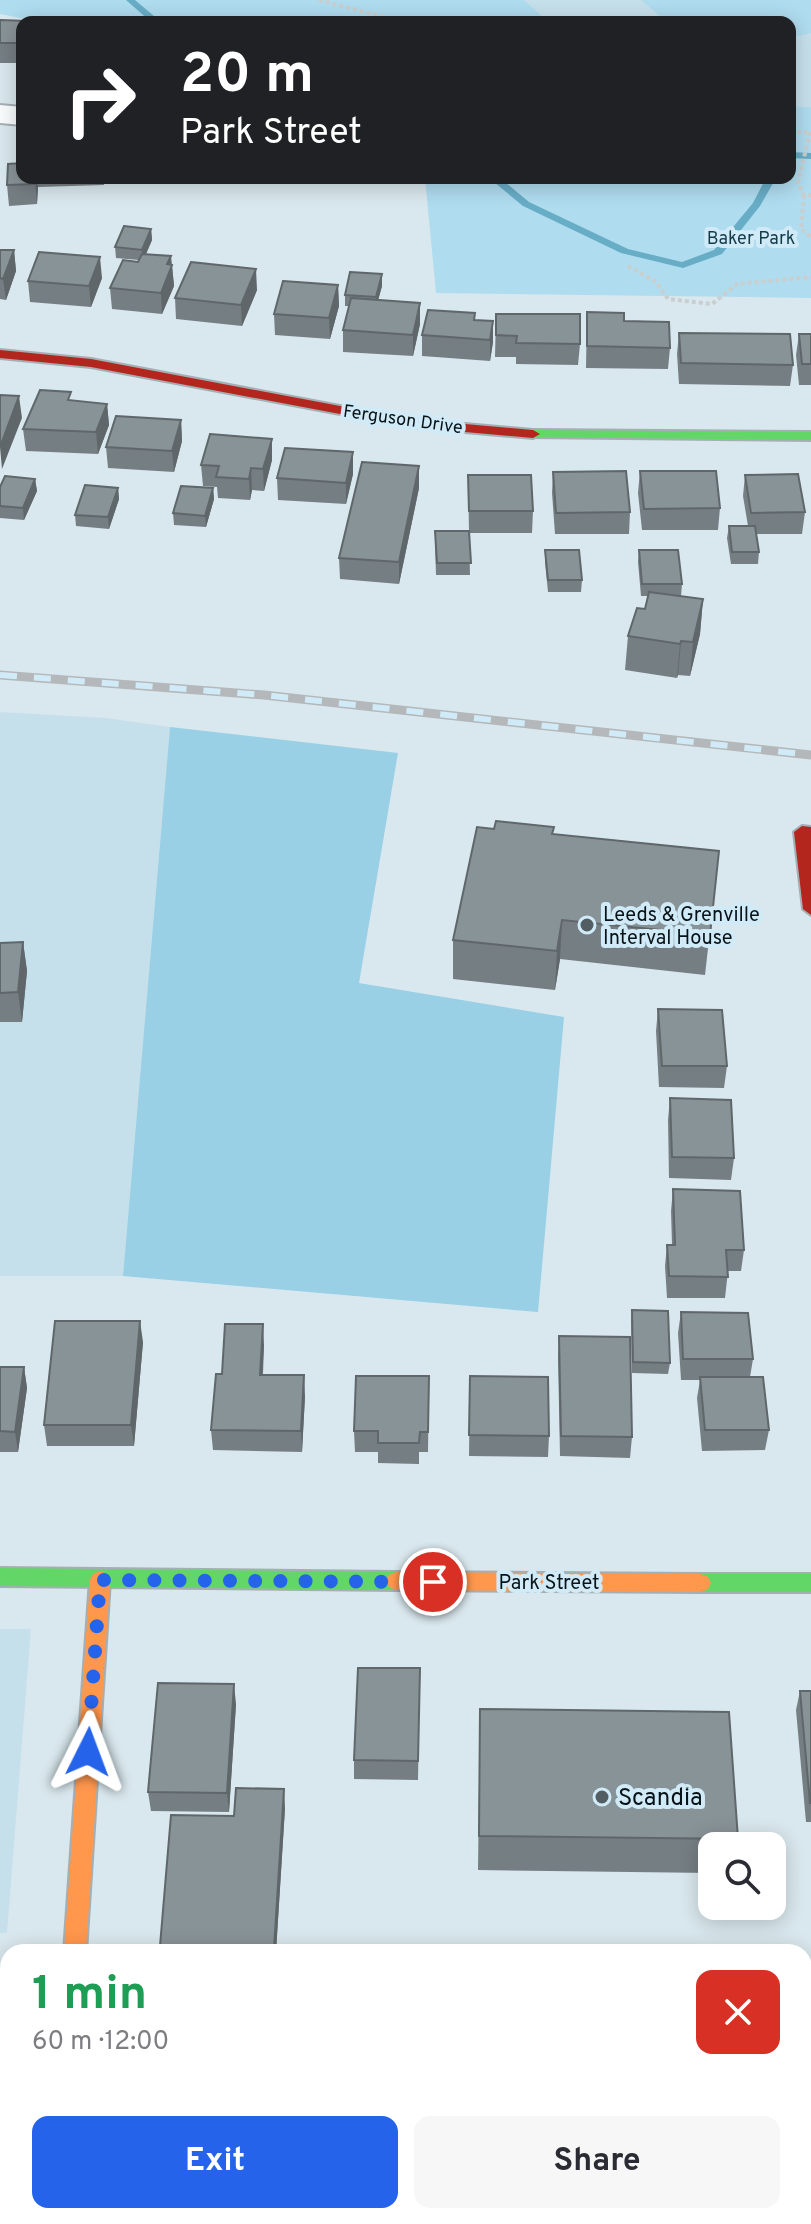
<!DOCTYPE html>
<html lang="en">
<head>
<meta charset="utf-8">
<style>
	:root { --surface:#fff; --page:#f7f7f7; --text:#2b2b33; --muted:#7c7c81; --accent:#2563eb }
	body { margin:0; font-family:Overpass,sans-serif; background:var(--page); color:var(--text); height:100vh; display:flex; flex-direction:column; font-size:30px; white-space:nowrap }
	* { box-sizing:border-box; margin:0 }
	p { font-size:26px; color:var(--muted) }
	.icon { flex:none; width:44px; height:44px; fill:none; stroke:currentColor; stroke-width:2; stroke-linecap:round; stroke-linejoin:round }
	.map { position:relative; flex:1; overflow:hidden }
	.details { position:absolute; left:0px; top:1944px; width:812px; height:280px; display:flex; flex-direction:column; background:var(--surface); border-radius:24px 24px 0 0; box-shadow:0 4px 20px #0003 }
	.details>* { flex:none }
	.banner { position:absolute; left:16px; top:16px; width:780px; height:168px; border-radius:16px; box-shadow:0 4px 20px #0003; background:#202124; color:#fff; overflow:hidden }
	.buttons { position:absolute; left:698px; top:1832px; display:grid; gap:16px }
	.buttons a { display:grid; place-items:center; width:88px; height:88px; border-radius:16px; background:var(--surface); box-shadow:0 4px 20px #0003; font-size:40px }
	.pin { position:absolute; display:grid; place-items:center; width:68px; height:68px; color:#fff; margin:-34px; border:4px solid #fff; border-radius:50%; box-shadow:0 2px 8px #0007 }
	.me { position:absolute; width:88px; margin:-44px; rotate:3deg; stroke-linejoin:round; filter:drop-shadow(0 0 6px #0008) }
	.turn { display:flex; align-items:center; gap:28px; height:168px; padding:0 32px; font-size:36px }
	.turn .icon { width:104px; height:104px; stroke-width:2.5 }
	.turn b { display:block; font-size:56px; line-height:68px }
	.round { display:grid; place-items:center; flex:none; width:84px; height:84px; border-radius:16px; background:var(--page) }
	.summary { display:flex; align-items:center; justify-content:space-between; height:136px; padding:0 32px }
	h1 { font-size:48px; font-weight:700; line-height:60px; color:#1e9e55 }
	.primary-button { display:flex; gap:16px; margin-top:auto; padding:16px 32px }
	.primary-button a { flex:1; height:92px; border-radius:16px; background:var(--accent); color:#fff; font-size:32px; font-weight:700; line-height:92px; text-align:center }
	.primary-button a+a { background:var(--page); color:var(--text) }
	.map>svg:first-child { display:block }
	.built { fill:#c6e0eb }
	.green { fill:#afdcef }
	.forest { fill:#99d0e6 }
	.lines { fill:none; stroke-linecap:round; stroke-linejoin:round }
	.stream { fill:#68adc6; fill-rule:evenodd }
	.street-casing { stroke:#a4afb4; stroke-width:4 }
	.fast-casing { stroke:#a4afb4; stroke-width:4 }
	.slow-casing { stroke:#a4afb4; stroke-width:4 }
	.jam-casing { stroke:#a4afb4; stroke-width:4 }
	.path { stroke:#c9cecf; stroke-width:4; stroke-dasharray:4 3; stroke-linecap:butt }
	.street { fill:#f9fcfc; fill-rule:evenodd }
	.fast { fill:#63d668; fill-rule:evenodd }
	.slow { fill:#ff974d; fill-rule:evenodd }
	.jam { fill:#b3261e; fill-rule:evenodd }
	.rail-casing { stroke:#b4b8ba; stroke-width:9 }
	.rail { stroke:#d0ebf7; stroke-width:6; stroke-dasharray:17; stroke-linecap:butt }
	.wall { fill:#757e83 }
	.shaded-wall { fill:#5f676a }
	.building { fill:#889398; stroke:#5f676a; stroke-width:2 }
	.route { stroke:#2563eb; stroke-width:14; stroke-dasharray:0 25.2 }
	.poi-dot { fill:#525e62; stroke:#d0ebf7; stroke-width:3 }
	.labels { text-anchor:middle; stroke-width:8; stroke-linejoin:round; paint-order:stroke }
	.far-park-label { font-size:18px; fill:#133b4a; stroke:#d0ebf7 }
	.far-street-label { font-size:18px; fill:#091317; stroke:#d0ebf7 }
	.poi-label { font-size:20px; fill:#091317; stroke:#d0ebf7; text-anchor:start }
	.street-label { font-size:20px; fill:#091317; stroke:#d0ebf7 }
	.near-poi-label { font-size:24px; fill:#091317; stroke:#d0ebf7; text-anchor:start }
</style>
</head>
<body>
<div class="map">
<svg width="811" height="2224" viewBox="0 0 811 2224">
	<rect width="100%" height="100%" fill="#d9e8ee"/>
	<!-- built -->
	<path class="built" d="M524,0H811V107L790,106V22H549Z
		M0,712L106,718L170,727L123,1276H0Z
		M0,1629H31L7,1933H0Z"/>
	<!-- green -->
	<path class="green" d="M0,0H524L549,22H40L0,14Z
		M641,0H811V33L790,38V22H667Z
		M790,106L811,107V298L436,293L425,178H790Z"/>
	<!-- forest -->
	<path class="forest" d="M170,727L398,753L359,983L564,1017L538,1312L123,1276Z"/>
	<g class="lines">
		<!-- stream -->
		<path class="stream" d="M126,0H135L161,22H151Z
			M790,152L811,153V159L790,158Z
			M489,178H500L529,202L628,249L682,262L714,250L753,203L766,178H776L760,206L722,254L683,268L621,253L523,206Z"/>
		<!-- street casing -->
		<g class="street-casing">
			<path id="street" d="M0,105L22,107V125L0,123Z
				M21,2216H81L80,2224H20Z"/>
		</g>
		<!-- fast casing -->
		<g class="fast-casing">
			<path id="fast" d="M533,430L811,432V440L528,437L526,434Z
				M0,1568L396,1572L403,1575L406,1581L403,1587L396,1590L0,1586Z
				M701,1574H811V1592H701L694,1589L691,1583L694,1577Z"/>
		</g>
		<!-- slow casing -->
		<g class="slow-casing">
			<path id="slow" d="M100,1571L107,1574L110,1580L86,1952H64L90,1580L93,1574Z
				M396,1572L701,1574L708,1577L711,1583L708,1589L701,1592L396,1590L389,1587L386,1581L389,1575Z"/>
		</g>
		<!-- jam casing -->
		<g class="jam-casing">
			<path id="jam" d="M0,350L91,359L409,419L533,430L540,434L533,438L409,427L91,367L0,358Z
				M802,826L811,827V915L803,909L794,832Z"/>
		</g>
		<!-- path -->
		<path class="path" d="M319,0L403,22
			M790,131L811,133
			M810,132L798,183L804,195H811
			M804,195L801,229L811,237
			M628,266L656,282L668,299L712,304L737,284L811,277"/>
		<!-- street -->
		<use href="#street" class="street"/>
		<!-- fast -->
		<use href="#fast" class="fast"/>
		<!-- slow -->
		<use href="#slow" class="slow"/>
		<!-- jam -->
		<use href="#jam" class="jam"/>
		<!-- rail casing -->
		<g class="rail-casing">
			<path id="rail" d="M0,675L264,695L811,755"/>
		</g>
		<!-- rail -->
		<use href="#rail" class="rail"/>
	</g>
	<!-- wall -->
	<path class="wall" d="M0,20L22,22V63H0Z
		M22,178H104V185L38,187L37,204L9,206L7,185Z
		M151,229L152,240L146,254L172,265L174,286L162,314L112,309L110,288L139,260L116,258L115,247Z
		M0,250H14L16,271L6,300L0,299Z
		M102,278L91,307L30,302L28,281Z
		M338,285L339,306L330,339L275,335L274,314Z
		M382,286L378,300L420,303V324L413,356L343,352V330L349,306H345V295Z
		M257,290L242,326L176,319L175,298Z
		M587,312L624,321L670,348L668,369L586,368Z
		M475,313V320L493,342L490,361L422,356V335Z
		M496,314L580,344L578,365L516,364V357H495Z
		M679,333L793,365L790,386L679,384L677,354Z
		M799,334H811V385H799L796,355Z
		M72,401L107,404L109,425L98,454L26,451L23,429Z
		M181,420L182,441L174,472L108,468L106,447Z
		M272,439V460L264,491L252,490L250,500L218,498L217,487L203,486L201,465Z
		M353,452V474L346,504L278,500L277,478Z
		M640,471L720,508L718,530H642L638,493Z
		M553,472L630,512L629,534H555L552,493Z
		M468,475L533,511L532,533H469L470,575H436L435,543L469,531Z
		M745,475L805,512L802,534H756L759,552L758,564H731L727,538L729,526H748L743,496Z
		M35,479L37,491L24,520L0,518V487Z
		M118,488L119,499L109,529L76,526L75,515Z
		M213,488L214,499L206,527L174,525L173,513Z
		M419,488L399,584L340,579L339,558Z
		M545,550L582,580L581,592H548L545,562Z
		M639,550L682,584L681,596L703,599L700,634L690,676L678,675L677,678L625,670L628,636L645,609L648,596H641L638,562Z
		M554,834L719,851L705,975L560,959L555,990L453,979V940Z
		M23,942L27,971L22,1022H0V943Z
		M658,1009L727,1066L724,1088L659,1087L656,1031Z
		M670,1098L734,1158L731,1180L669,1178L668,1120Z
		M673,1189L744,1250L741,1271H728L725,1298H667L665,1266L667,1245H672L671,1211Z
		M632,1310L670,1363L668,1374L632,1373L631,1321Z
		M681,1312L753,1359L750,1377L769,1430L765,1450L702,1451L697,1398L700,1380H681L678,1333Z
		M559,1336L632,1437L630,1458L560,1456L558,1357Z
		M143,1342L134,1446H47L44,1425Z
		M264,1345L263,1375L305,1396L302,1452L213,1450L211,1430L222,1374Z
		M0,1367H24L27,1388L18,1452H0Z
		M429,1376L428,1452H419V1464L378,1463V1452H355L354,1431Z
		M470,1376L549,1436L548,1457L469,1456Z
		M420,1668L418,1780L354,1779V1760Z
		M800,1691H811V1822H806L796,1710Z
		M236,1704L229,1812L151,1811L148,1792Z
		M480,1709L738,1839L736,1846H712V1873L478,1870Z
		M285,1808L276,1952H161L160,1946L234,1816Z"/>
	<!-- shaded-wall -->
	<path class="shaded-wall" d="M35,178H37L38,187L37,204Z
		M151,229L152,240L143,261L142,250Z
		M14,250L16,271L6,300L3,279Z
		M171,256L174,286L162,314L161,293L167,264Z
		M100,257L102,278L91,307L89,286Z
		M256,269L257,290L242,326L241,305Z
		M382,274V286L376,308V297Z
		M338,285L339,306L330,339L329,318Z
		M420,303V324L413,356V335Z
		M493,321V342L490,361V340Z
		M19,396L22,418L2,469L0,447Z
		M107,404L109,425L98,454L96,432Z
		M181,420L182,441L174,472L172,451Z
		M272,439V460L264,491L263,469Z
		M353,452V474L346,504V483Z
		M419,466V488L399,584V562Z
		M251,468L252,490L250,500L249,479Z
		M35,479L37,491L24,520L23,508Z
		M118,488L119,499L109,529L108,517Z
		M213,488L214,499L206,527L205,516Z
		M703,599L700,634L690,676L693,642Z
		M681,641L678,675L677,678L680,644Z
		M562,920L560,959L555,990L557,951Z
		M23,942L27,971L22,1022L18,992Z
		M140,1321L143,1342L134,1446L131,1425Z
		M263,1324L264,1345L261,1395L260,1375Z
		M24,1367L27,1388L18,1452L15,1432Z
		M304,1375L305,1396L302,1452L301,1431Z
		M234,1684L236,1704L229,1812L227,1793Z
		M284,1789L285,1808L276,1952H274Z"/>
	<!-- building -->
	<path class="building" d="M0,20L56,22H22V43H0Z
		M22,163V178H35V184L7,185L8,164Z
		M124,226L151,229L142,250L115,247Z
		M0,250H14L3,279L0,278Z
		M39,252L100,257L89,286L28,281Z
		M142,254L171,256L167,264L172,265L161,293L110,288L123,260L138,262Z
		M191,262L256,269L241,305L175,298Z
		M350,272L382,274L376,297L345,295Z
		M283,281L338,285L329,318L274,314Z
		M351,298L420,303L413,335L343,330Z
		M428,310L475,313L474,320L493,321L490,340L422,335Z
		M587,312L624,313V321L669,322L670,348L587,346Z
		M496,314H580V344L516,343L517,336L496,335Z
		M679,333L790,334L793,365L681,363Z
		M799,334H811V364H802Z
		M40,390L71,392L68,400L107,404L96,432L23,429Z
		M0,395L19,396L0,447Z
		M116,416L181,420L172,451L106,447Z
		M210,434L272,439L263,469L251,468L249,479L216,477L219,466L201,465Z
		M285,448L353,452L346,483L277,478Z
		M362,462L419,466L399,562L339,558Z
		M626,471L630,512L556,513L553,472Z
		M640,471H716L720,508L644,509Z
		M798,474L805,512L751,513L745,475Z
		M468,475H531L533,511H469Z
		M5,476L35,479L23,508L0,506V487Z
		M85,485L118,488L108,517L75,515Z
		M181,486L213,488L205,516L173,513Z
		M729,526H755L759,552H732Z
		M435,531H469L471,563H437Z
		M545,550H579L582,580H548Z
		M639,550H678L682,584H642Z
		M649,592L703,599L693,642L681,641L680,644L628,636L637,608L645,609Z
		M496,821L554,827L552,834L719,851L710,935L562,920L557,951L453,940L477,827L494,829Z
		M23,942L18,992L0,993V943Z
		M658,1009L722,1010L727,1066H662Z
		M670,1098L731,1100L734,1158L672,1157Z
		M673,1189L740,1191L744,1250H726L728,1277L669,1276L667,1245H675Z
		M632,1310L668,1311L670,1363L633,1362Z
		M681,1312L748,1313L753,1359H683Z
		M55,1321H140L131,1425H44Z
		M225,1324H263L260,1375H304L301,1431L211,1430L216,1374H222Z
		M559,1336L630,1337L632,1437L561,1436Z
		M0,1367H24L15,1432L0,1431Z
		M356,1376H429L428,1432H420L419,1443H378V1431H354Z
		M470,1376L548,1377L549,1436L469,1435Z
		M700,1377H763L769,1430H705Z
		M358,1668H420L418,1761L354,1760Z
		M158,1683L234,1684L227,1793L148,1792Z
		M800,1691H811V1803H810Z
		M480,1709L729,1712L738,1839L479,1836Z
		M236,1788L284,1789L274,1948L160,1946L171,1815L234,1816Z
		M133,2216H216L215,2221H244V2224H132Z"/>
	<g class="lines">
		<!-- route -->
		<path class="route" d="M88,1752L100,1580L433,1582"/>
	</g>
	<!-- markers -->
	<g class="poi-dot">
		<circle cx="587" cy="925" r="8"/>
		<circle cx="602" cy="1797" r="8"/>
	</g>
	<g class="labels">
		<!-- far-park labels -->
		<g class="far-park-label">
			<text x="751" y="244">Baker Park</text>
		</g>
		<!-- far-street labels -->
		<g class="far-street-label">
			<text transform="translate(403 419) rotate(8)" y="6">Ferguson Drive</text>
		</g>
		<!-- poi labels -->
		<g class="poi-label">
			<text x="603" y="921">Leeds &amp; Grenville<tspan x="603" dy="23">Interval House</tspan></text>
		</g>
		<!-- street labels -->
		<g class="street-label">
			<text x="549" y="1589">Park Street</text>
		</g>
		<!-- near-poi labels -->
		<g class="near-poi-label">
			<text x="618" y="1805">Scandia</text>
		</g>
	</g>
</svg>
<div class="buttons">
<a><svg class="icon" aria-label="search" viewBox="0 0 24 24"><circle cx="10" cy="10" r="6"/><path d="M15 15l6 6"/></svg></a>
</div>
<div class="pin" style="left:433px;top:1582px;background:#d93025"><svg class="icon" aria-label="arrive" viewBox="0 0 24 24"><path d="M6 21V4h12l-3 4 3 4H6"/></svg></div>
<svg class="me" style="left:88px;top:1752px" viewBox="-20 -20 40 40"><path d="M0-17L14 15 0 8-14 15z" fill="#2563eb" stroke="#fff" stroke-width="4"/></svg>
<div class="banner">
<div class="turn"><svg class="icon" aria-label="right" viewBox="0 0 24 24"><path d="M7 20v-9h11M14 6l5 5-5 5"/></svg><div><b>20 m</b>Park Street</div></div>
</div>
<section class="details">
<div class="summary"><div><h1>1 min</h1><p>60 m · 12:00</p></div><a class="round" style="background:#d93025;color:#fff"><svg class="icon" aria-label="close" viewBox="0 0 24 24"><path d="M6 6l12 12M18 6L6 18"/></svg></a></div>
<div class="primary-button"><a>Exit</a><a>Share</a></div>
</section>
</div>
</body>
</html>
